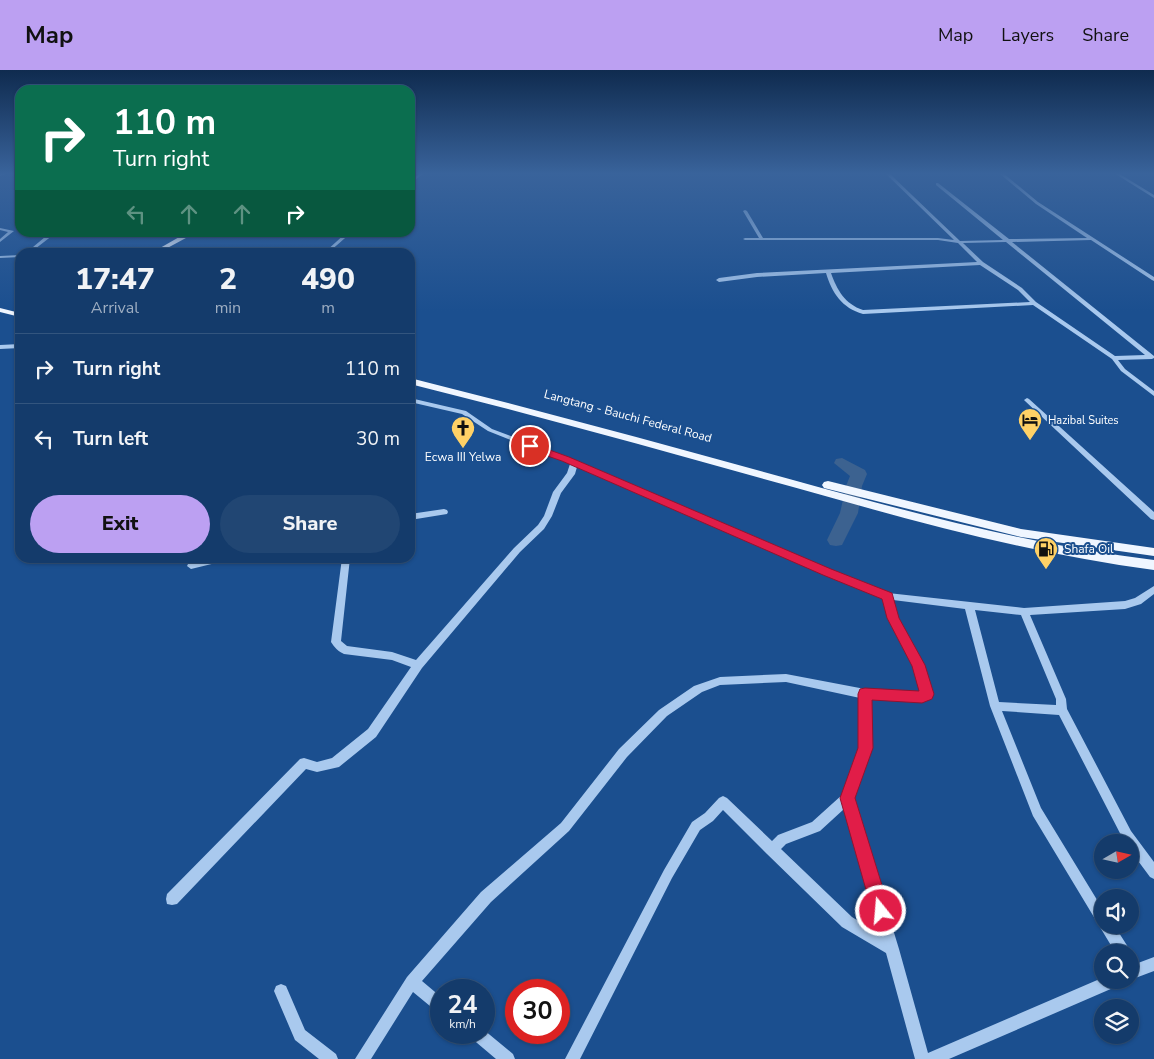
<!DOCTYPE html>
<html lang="en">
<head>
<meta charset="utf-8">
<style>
	:root { --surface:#143b6b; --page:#214673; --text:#f1f3f6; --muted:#9dadc1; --line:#33557e; --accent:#bca0f2 }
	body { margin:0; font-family:"Nunito Sans",sans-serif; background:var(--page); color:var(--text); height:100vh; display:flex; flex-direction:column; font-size:19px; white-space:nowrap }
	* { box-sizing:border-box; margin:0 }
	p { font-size:16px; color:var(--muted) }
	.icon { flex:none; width:28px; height:28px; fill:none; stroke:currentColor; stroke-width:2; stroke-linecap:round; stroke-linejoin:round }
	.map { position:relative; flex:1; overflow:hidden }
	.sheet { position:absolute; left:15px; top:178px; width:400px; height:315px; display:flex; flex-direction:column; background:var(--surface); border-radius:15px; box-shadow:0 1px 4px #0004,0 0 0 1px var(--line) }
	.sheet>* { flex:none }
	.top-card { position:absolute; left:15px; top:15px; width:400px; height:152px; border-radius:15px; box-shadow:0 1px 4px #0004,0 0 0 1px var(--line); background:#0b6e4f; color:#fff; overflow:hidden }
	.needle { width:32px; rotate:81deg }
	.buttons { position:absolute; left:1094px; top:764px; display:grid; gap:10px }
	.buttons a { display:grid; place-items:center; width:45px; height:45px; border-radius:50%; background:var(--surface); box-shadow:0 1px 4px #0004,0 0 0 1px var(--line); font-size:25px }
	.speed { position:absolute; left:430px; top:909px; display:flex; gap:10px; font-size:25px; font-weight:700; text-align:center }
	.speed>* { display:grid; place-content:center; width:65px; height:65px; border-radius:50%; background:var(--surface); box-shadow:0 1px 4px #0004,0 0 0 1px var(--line); line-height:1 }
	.speed small { font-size:12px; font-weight:400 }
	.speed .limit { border:8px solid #d22; background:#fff; color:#111 }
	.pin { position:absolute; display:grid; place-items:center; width:42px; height:42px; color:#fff; margin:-21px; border:2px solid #fff; border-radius:50%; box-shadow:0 1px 5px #0007 }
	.me { position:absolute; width:55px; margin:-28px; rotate:343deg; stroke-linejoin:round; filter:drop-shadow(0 0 4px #0008) }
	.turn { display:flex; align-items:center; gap:18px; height:105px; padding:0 15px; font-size:22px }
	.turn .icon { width:65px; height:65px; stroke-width:2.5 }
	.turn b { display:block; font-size:35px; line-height:42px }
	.lanes { display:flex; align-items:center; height:48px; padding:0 15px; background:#0003; justify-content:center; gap:25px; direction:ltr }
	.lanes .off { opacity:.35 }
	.eta { display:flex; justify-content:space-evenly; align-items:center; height:85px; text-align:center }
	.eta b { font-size:30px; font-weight:800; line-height:35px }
	.button { display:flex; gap:10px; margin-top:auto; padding:10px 15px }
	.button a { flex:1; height:58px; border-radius:30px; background:var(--accent); color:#111; font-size:20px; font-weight:800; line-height:58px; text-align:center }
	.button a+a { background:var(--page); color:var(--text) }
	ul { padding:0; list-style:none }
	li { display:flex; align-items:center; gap:15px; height:70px; padding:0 15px; border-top:1px solid var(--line) }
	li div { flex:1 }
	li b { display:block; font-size:19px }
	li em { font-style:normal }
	header { display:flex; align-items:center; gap:30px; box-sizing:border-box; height:70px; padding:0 25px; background:var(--accent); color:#111 }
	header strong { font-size:24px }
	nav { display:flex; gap:28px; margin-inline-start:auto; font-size:18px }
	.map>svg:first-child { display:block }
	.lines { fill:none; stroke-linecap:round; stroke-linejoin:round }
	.river { fill:#3c6290; fill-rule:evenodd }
	.minor { fill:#a9c9ee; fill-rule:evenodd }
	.major { fill:#f0f6ff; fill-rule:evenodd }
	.route { fill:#e11d48; stroke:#92132f }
	.labels { text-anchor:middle; stroke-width:4; stroke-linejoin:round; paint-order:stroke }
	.far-poi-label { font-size:11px; fill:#fff; stroke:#1b4f8f; text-anchor:start }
	.street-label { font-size:12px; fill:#fff; stroke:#1b4f8f }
	.poi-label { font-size:12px; fill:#fff; stroke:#1b4f8f }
</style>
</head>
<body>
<header>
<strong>Map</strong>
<nav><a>Map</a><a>Layers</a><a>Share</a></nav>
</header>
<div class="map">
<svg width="1154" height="989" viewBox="0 0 1154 989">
	<rect width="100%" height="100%" fill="#1b4f8f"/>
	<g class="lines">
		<!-- river -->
		<path class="river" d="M842,388L865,400L867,404L862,416L858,443L842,475L836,476L830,475L827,470L840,443L846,416L850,406L834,393L836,389Z"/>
		<!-- minor -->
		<path class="minor" d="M2,103H7L0,106V104Z
			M420,103H424L410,114V111Z
			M885,103H889L960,171L1003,170L936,115V113H938L1009,169L1087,168L1036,134L999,103H1003L1038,132L1154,207V211L1152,210L1091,170L1012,172L1154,286V288L1152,289L1118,290L1125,299L1154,321V326L1121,301L1112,289L1033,235L863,244C842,238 832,223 826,203L757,207L719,212L716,210L719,208L757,203L977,192L958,173L938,170H745L743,169L745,168H759L743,141L745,140L747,141L763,168H938L954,170ZM1006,172L1145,285L1115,286L1036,232L1022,218L983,192L963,173ZM980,195L1018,220L1030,232L863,240C845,234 837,220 831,203Z
			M1114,103H1118L1154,125V128Z
			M0,158L14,161L0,172V169L8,162L0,160Z
			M51,162H57L31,182H27Z
			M347,162H352L329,182H325Z
			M20,185V187L0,188V186Z
			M20,274V278L0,279V275Z
			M410,328L466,341L492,359L577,391L830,500L888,523L1024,538L1125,531L1135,528L1154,516V524L1141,534L1125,539L1030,545L1066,629L1067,639L1131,761L1154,792V809L1150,807L1130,780V772H1125L1123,769L1059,645L1002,641L1041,738L1102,838V855H1114L1128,877L1130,882H1115L1033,746L990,636L965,539L893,530L898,548L923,595L932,625L931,628L922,632L870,629L871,678L853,728L899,879L928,983L1102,908V910H1122L1120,915L949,989H915L886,883L842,857L767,784L723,740L713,751L700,760L672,808L580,989H565L664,800L692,752L705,743L719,728L723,726L727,728L772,771L778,765L812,752L843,724L859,678L860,628L786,612L720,615L702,622L667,646L627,687L569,761L491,832L422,911L441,927V943L436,941L413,922L371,989H355L407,907L481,822L561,753L619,679L659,640L694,616L720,607L786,604L865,619L921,622L913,595L888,548L883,528L824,504L577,397L575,404L561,423L552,446L544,459L520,482L422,598L376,667L339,697L317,702L306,699L177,834L172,835L167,834L166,829L167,824L300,689L304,688L317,692L332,688L368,659L411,597L392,590L344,584C339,582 334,577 331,572L342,488H350L341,571L347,576L392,582L416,590L514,478L538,455L544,446L553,422L567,403L570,394L488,361L462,344L410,332ZM975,540L1021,545L1056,629V635L999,632ZM844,739L881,865L852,847L781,779L786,774L820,761Z
			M1027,328L1029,329L1154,442V450L1151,449L1025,331L1024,330Z
			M444,439L447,440L448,442L447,444L410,450V444Z
			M213,488H228L224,491L191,499L187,496L188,494Z
			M1154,887V901L1130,910V896Z
			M281,914L286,916L305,960L336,984L338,989H319L295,970L274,921L276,916Z
			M484,960L513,984L515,989H496L470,967L468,962H484Z"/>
		<!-- major -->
		<path class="major" d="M188,162H197L160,182H153Z
			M0,238L20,243V247L0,242Z
			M410,308C538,340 666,375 793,410C913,443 1031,475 1154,490V500C1031,484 913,451 793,417C666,382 539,346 410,314Z
			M828,411L1021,459L1154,478V486L1021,467L824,418L822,415L824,412Z"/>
	</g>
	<!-- sky -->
	<linearGradient id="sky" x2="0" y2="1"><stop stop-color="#0f2b4f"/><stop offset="0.43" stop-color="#39639b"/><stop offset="1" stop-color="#39639b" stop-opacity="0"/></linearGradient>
	<rect width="1154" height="241" fill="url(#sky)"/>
	<!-- route -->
	<path class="route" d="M527,374H533L569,387L831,499L892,523L899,548L925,595L934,624L932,629L922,633L872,630L873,678L855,728L890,841L887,847L881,850L875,847L872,841L840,728L858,678V624L860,619L865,618L919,621L912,596L887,548L882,529L823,505L562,391L527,379Z"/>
	<!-- icons -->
	<defs>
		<g id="hotel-pin" transform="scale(1.25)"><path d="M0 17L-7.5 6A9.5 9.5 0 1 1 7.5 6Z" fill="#ffd166" stroke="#1b4f8f"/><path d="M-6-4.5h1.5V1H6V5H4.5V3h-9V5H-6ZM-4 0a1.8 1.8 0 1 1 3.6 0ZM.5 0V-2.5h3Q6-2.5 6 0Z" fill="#111"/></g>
		<g id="church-pin" transform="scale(1.25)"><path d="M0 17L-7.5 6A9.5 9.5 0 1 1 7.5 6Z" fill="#ffd166" stroke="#1b4f8f"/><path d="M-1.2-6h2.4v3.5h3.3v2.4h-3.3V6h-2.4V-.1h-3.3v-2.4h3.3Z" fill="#111"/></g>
		<g id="fuel-pin" transform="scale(1.25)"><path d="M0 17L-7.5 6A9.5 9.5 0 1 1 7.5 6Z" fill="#ffd166" stroke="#1b4f8f"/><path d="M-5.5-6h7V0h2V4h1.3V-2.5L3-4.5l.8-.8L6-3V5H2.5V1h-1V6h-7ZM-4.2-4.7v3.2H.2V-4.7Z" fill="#111"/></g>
	</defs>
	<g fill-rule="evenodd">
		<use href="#hotel-pin" x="1030" y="350"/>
		<use href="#church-pin" x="463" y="358"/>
		<use href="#fuel-pin" x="1046" y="479"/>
	</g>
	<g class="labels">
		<!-- far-poi labels -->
		<g class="far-poi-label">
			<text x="1048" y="354">Hazibal Suites</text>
		</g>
		<!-- street labels -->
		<g class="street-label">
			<text transform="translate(628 346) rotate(15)" y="4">Langtang - Bauchi Federal Road</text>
		</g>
		<!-- poi labels -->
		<g class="poi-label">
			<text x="463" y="391">Ecwa III Yelwa</text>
			<text x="1064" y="483" text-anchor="start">Shafa Oil</text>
		</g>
	</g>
</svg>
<div class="buttons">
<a><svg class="needle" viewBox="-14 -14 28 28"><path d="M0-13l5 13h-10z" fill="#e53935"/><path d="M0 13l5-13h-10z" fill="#9dadc1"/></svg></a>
<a><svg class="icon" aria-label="sound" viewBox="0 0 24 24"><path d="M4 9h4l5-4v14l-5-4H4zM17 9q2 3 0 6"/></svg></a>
<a><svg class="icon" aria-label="search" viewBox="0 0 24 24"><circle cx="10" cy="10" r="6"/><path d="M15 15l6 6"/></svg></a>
<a><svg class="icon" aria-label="layers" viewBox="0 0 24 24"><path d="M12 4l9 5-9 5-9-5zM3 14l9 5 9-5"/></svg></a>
</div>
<div class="speed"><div>24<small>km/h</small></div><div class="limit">30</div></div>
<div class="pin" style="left:530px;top:376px;background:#d93025"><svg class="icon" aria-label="arrive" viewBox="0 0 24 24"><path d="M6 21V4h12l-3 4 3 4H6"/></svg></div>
<svg class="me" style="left:881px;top:841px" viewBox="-20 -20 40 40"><circle r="17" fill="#e11d48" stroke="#fff" stroke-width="3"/><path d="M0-11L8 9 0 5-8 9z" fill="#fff"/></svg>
<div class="top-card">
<div class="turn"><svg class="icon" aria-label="right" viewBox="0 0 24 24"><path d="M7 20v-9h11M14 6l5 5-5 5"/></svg><div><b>110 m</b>Turn right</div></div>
<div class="lanes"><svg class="icon off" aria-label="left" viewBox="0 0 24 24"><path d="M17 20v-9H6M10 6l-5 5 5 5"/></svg><svg class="icon off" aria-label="ahead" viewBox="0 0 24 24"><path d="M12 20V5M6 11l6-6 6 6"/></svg><svg class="icon off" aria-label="ahead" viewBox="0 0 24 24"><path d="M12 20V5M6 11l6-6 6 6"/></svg><svg class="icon" aria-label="right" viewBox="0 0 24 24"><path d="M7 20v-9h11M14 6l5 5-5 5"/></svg></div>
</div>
<section class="sheet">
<div class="eta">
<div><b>17:47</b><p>Arrival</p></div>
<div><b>2</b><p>min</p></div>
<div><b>490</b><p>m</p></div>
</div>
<ul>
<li><svg class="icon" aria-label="right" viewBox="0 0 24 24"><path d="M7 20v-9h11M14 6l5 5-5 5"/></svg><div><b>Turn right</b></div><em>110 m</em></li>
<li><svg class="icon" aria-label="left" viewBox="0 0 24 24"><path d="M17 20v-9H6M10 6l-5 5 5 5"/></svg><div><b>Turn left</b></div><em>30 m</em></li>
</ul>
<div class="button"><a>Exit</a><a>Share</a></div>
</section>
</div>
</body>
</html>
